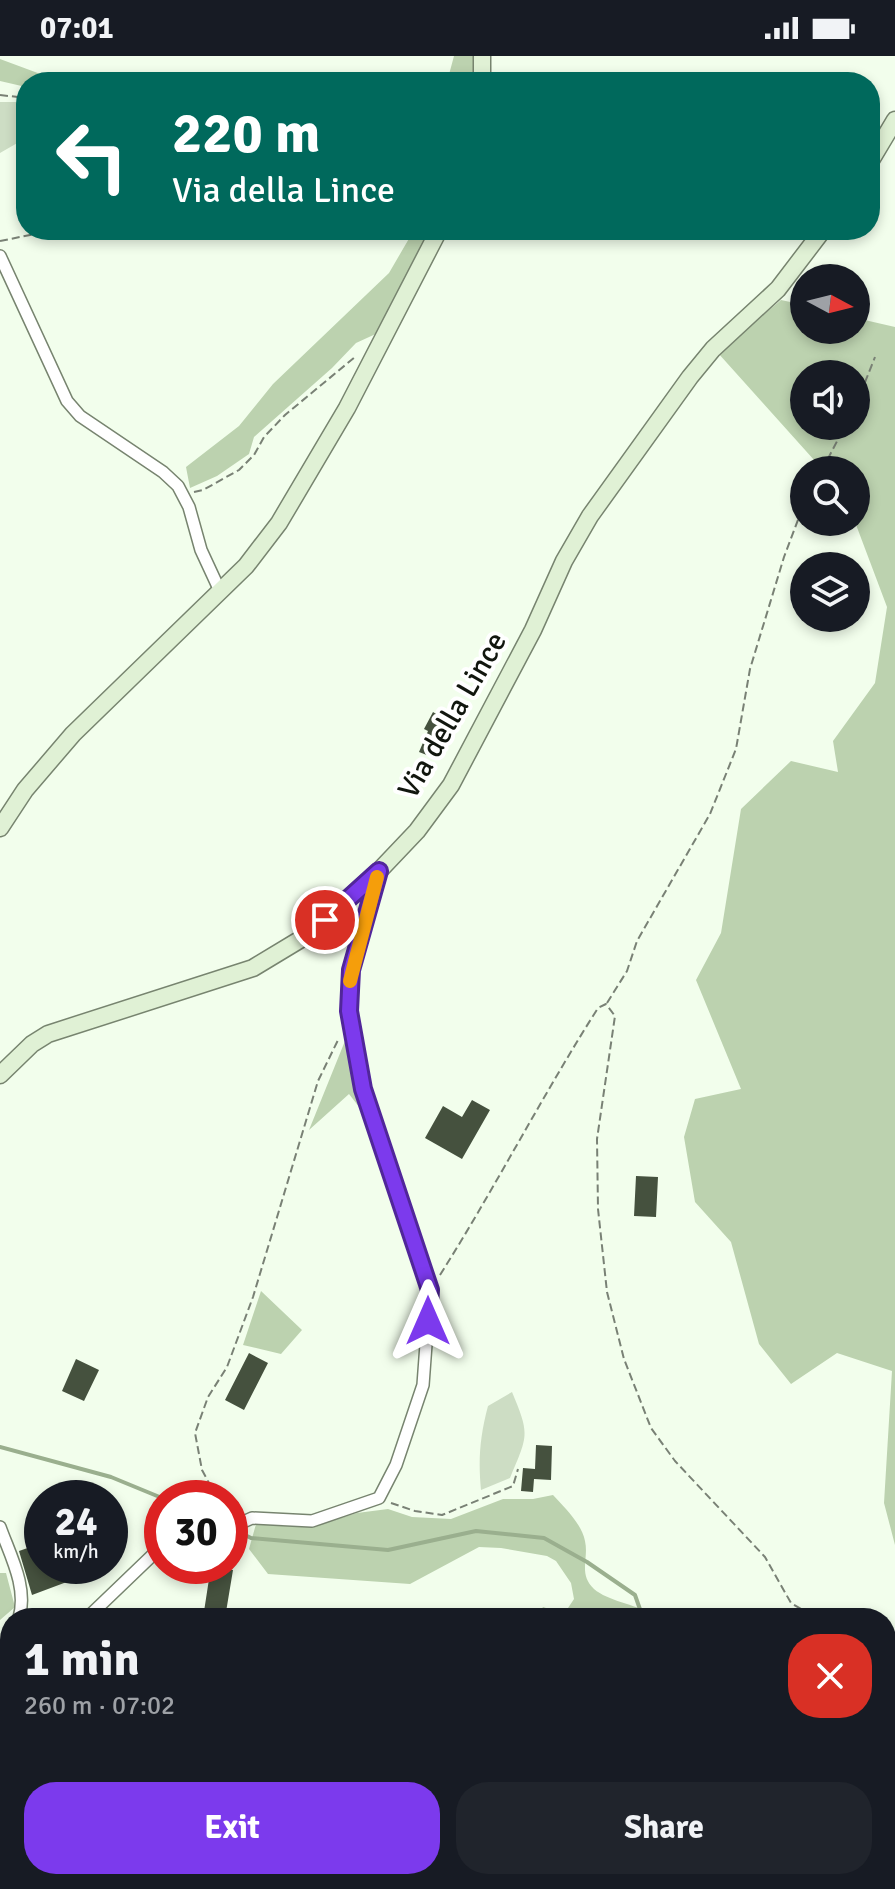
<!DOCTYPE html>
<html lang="en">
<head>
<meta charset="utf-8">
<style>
	:root { --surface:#171b24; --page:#20242c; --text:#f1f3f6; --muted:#9ea1a6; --accent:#7c3aed }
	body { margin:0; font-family:Signika,sans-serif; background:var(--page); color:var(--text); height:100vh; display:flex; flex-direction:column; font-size:30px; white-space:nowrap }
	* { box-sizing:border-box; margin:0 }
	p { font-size:26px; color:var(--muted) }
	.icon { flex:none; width:44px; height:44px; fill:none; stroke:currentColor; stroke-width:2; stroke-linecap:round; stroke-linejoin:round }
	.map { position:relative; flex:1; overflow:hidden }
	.details { position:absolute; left:0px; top:1552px; width:896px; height:282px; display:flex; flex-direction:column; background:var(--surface); border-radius:32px 32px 0 0; box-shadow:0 4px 12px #0003 }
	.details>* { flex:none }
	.hud { position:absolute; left:16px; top:16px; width:864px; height:168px; border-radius:32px; box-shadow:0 4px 12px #0003; background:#00695c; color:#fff; overflow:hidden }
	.needle { width:52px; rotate:97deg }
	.fabs { position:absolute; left:790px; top:208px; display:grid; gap:16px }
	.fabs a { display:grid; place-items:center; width:80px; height:80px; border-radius:50%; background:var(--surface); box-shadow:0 4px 12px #0003; font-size:40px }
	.speed { position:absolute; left:24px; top:1424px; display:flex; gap:16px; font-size:40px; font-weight:700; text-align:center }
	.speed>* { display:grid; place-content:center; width:104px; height:104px; border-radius:50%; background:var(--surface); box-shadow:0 4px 12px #0003; line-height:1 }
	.speed small { font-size:20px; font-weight:400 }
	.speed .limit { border:12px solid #d22; background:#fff; color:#111 }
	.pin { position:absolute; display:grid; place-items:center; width:68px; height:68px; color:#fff; margin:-34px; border:4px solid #fff; border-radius:50%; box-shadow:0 2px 8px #0007 }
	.me { position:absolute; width:88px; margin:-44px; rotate:0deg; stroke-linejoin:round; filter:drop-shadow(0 0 6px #0008) }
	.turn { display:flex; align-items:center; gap:28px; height:168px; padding:0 24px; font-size:36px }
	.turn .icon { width:104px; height:104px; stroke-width:2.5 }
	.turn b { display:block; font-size:56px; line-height:68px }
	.round { display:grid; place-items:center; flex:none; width:84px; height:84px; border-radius:32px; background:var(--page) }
	.overview { display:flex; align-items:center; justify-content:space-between; height:136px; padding:0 24px }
	h1 { font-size:48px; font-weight:800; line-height:60px }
	.primary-button { display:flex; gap:16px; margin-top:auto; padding:16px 24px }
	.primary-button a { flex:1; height:92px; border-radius:32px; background:var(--accent); color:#fff; font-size:32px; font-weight:800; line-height:92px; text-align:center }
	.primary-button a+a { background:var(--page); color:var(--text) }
	.status { display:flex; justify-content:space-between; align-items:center; height:56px; padding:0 40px; background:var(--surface); direction:ltr }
	.status svg { height:22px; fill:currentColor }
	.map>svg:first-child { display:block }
	.green { fill:#cdddc4 }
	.forest { fill:#bcd2af; fill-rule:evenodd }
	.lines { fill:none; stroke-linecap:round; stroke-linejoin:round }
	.stream { stroke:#9aaf8e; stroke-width:4 }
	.building { fill:#45513e }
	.street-casing { stroke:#77846f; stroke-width:14 }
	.secondary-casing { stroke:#77846f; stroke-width:19 }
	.path { stroke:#798175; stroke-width:2; stroke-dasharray:8 4; stroke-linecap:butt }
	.street { stroke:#fff; stroke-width:11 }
	.secondary { stroke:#e0f1d5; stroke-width:16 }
	.route-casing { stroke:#51269a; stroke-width:20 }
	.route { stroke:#7c3aed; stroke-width:14 }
	.slow { stroke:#f59e0b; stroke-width:14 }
	.labels { text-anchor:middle; stroke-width:8; stroke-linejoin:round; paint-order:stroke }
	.street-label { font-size:30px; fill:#11160e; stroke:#fff }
</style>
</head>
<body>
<div class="status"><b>07:01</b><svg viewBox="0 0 49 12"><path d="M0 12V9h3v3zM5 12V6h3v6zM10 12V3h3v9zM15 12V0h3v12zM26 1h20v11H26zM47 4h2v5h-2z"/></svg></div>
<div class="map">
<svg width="895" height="1833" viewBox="0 0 895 1833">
	<rect width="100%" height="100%" fill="#f2feec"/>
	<!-- green -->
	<path class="green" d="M24,31H26V82L0,97V46H20Z
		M512,1336C530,1379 528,1379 510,1422L481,1434C478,1404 480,1380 488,1350Z"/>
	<!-- forest -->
	<path class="forest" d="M454,0H474L475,26H447Z
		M0,3L62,26H26V31L0,25Z
		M414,174H433L380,276L356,287L332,312L254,381L249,398L217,420L190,432L186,411L239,370L273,328L389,217Z
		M781,244L804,249V274H856V262L895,271V1489L884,1447L892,1315L837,1297L791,1328L759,1288L731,1186L695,1146L684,1081L695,1043L741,1033L696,924L721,877L741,753L791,705L838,716L833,685L875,627L887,551L855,466L856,414H823L718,297ZM804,318H856V370H804Z
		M347,980L363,1056L349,1038L309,1074Z
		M261,1235L302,1274L281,1298L243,1289Z
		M553,1439C564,1451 582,1468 585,1485C589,1503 578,1518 594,1533C608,1545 634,1548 652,1558L651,1562H599L594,1559L577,1562H536L543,1551L564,1558L574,1543L571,1527L556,1505L547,1500L501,1492L479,1491L410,1528L268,1518L249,1493L256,1468H322L357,1457L388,1453L412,1461L451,1463L503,1443H533Z
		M0,1517H6L15,1551L0,1564Z
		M886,1771L895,1778V1833H682L675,1824H886Z
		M462,1824H572L573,1833H458Z"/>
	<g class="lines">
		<!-- stream -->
		<path class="stream" d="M0,1391L111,1421L162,1442
			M235,1474L251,1482L388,1494L476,1475L544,1482L587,1506L635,1539L643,1562
			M855,1824L868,1833"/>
	</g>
	<!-- building -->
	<path class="building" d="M444,654L455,660L437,703L419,696L428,675L424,673L433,656L441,661Z
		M472,1044L490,1054L462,1103L425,1082L443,1050L462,1061Z
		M636,1120L658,1121L656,1161L634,1160Z
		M249,1297L268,1307L244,1354L225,1344Z
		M76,1303L99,1314L84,1345L62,1335Z
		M536,1389L552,1390L551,1424L534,1423L533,1436L521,1435L523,1412L535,1413Z
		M42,1487V1510H67L72,1524L32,1539L19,1495Z
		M211,1510L233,1514L225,1562H203Z"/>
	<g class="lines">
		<!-- street casing -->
		<g class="street-casing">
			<path id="street" d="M0,200L67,345L80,360L163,416L178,430L189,451L201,494L220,535
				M0,1471C10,1499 28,1531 19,1562
				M230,1472L252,1462L312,1465L379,1442L396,1409L423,1329L430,1234L363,1033L349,955L351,914L379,815
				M87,1562L162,1490
				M10,1578V1580
				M0,1591L10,1589
				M137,1833L168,1824"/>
		</g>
		<!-- secondary casing -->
		<g class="secondary-casing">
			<path id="secondary" d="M482,26V0
				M870,106L895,64
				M0,772L25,734L73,678L246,510L279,467L347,352L439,174
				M0,1019L32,988L48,978L253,912L306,880L379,815L417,775L451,729L533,574L564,505L590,460L690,321L713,293L778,233L823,174"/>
		</g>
		<!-- path -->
		<path class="path" d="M0,39L18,41
			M0,185L55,174
			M856,349L875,301
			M822,414L845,370
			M194,436L203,434L239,414L254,399L264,381L285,359L355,301
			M607,947L627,915L637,885L710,758L736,693L750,613L784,501L804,448
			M440,1219C495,1132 542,1040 598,952L606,948L615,960L597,1083L598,1153L607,1236L624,1303L651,1372L675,1405L765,1501L791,1547L816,1562
			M217,1442L202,1414L195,1377L208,1341L227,1311L253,1241L318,1025L339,982
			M391,1447L415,1455L442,1459L513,1430L518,1413
			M886,1634L895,1641
			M297,1824L304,1833
			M590,1824L591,1833
			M669,1824L691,1833
			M477,1833L483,1824
			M616,1833L626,1824"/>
		<!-- street -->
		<use href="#street" class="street"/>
		<!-- secondary -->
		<use href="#secondary" class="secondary"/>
	</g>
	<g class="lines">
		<!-- route casing -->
		<g class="route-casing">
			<path id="route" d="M325,864L379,815L351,914L349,955L363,1033L430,1234L428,1265"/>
		</g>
		<!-- route -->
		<use href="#route" class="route"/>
		<!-- slow -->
		<path class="slow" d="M350,925L377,821"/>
	</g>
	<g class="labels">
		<!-- street labels -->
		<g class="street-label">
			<text transform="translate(452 659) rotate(-60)" y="10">Via della Lince</text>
		</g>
	</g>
</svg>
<div class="fabs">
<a><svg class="needle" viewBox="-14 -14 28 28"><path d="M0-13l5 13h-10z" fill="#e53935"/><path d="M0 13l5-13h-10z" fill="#9ea1a6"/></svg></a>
<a><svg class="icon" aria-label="sound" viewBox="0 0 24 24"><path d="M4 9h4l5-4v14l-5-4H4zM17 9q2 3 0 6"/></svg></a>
<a><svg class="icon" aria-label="search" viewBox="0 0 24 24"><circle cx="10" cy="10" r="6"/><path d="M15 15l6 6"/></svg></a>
<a><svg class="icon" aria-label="layers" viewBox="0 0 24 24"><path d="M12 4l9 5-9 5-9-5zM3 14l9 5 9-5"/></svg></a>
</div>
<div class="speed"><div>24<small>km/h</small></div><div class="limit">30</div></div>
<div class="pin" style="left:325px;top:864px;background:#d93025"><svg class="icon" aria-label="arrive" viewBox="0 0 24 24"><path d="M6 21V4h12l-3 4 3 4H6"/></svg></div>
<svg class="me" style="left:428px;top:1265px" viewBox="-20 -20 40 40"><path d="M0-17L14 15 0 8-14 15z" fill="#7c3aed" stroke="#fff" stroke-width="4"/></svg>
<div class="hud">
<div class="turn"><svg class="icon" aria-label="left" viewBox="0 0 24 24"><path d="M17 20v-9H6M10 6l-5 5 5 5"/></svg><div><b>220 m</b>Via della Lince</div></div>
</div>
<section class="details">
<div class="overview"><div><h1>1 min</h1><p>260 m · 07:02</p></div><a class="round" style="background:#d93025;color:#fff"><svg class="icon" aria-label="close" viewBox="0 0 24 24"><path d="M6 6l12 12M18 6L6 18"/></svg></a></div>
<div class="primary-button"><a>Exit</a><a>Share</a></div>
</section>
</div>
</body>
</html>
